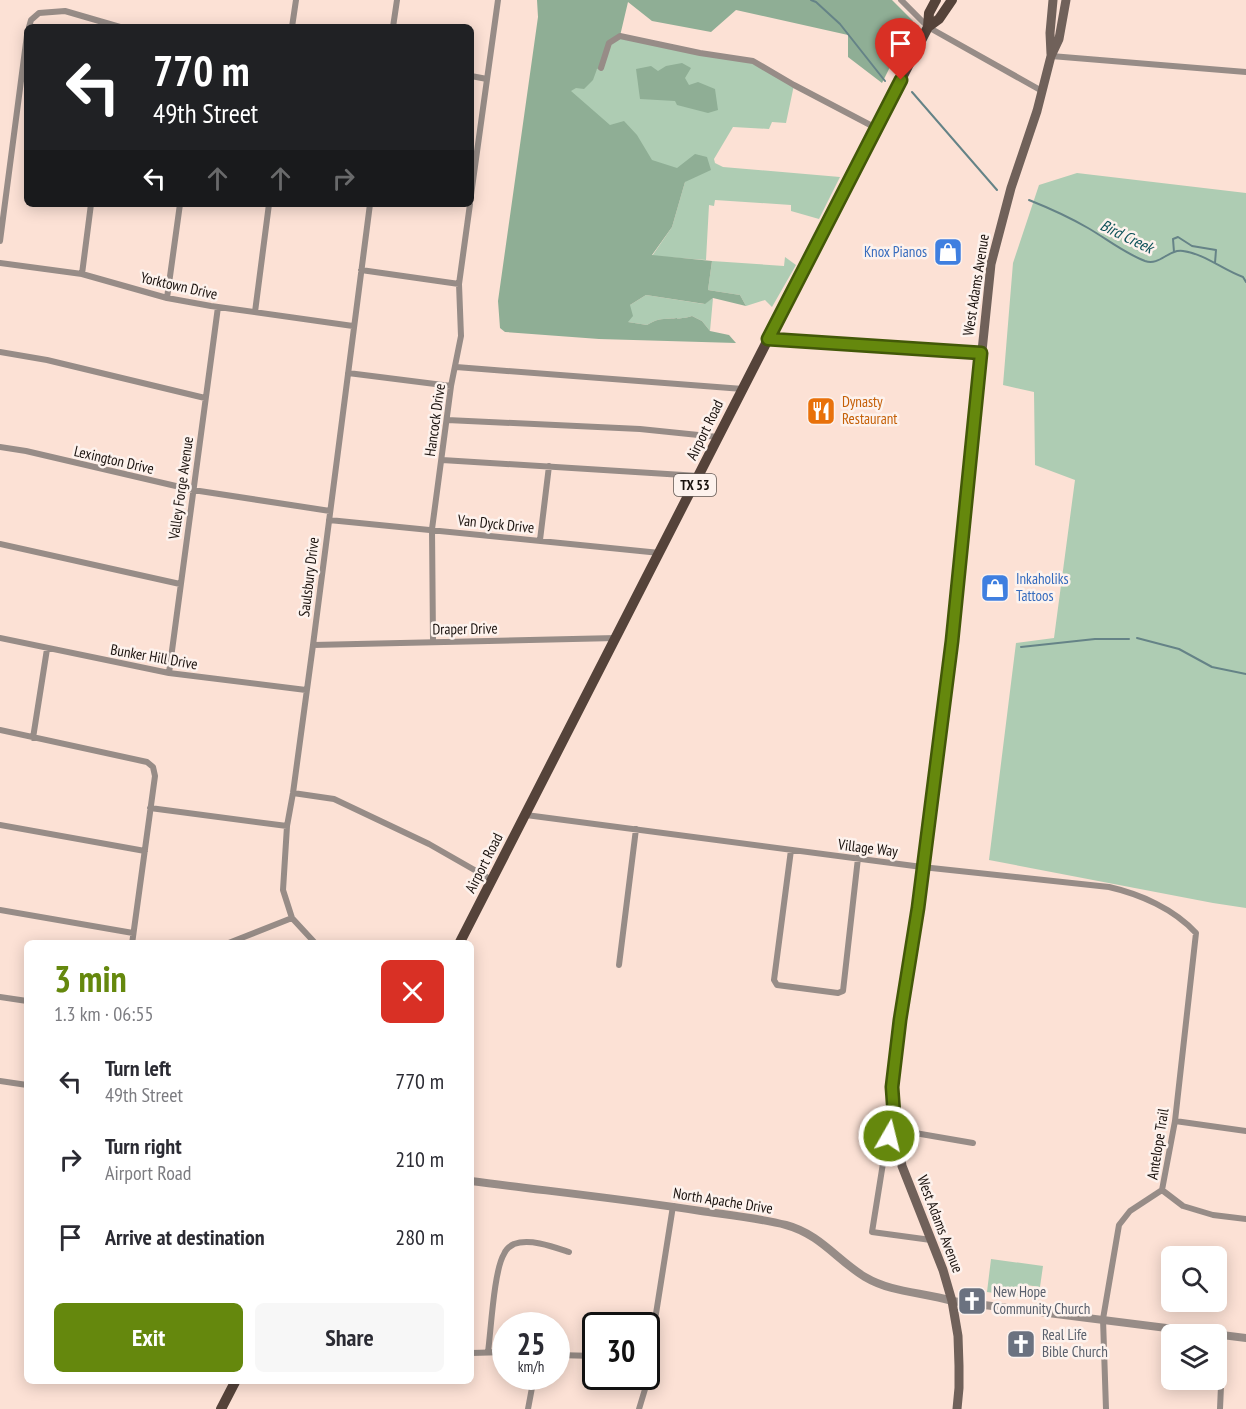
<!DOCTYPE html>
<html lang="en">
<head>
<meta charset="utf-8">
<style>
	:root { --surface:#fff; --page:#f7f7f7; --text:#2b2b33; --muted:#7c7c81; --accent:#65880d }
	body { margin:0; font-family:"PT Sans Narrow",sans-serif; background:var(--page); color:var(--text); height:100vh; display:flex; flex-direction:column; font-size:22px; white-space:nowrap }
	* { box-sizing:border-box; margin:0 }
	p { font-size:20px; color:var(--muted) }
	.icon { flex:none; width:33px; height:33px; fill:none; stroke:currentColor; stroke-width:2; stroke-linecap:round; stroke-linejoin:round }
	.map { position:relative; flex:1; overflow:hidden }
	.drawer { position:absolute; left:24px; top:940px; width:450px; height:444px; display:flex; flex-direction:column; background:var(--surface); border-radius:9px; box-shadow:0 3px 15px #0003 }
	.drawer>* { flex:none }
	.guide { position:absolute; left:24px; top:24px; width:450px; height:183px; border-radius:9px; box-shadow:0 3px 15px #0003; background:#202124; color:#fff; overflow:hidden }
	.buttons { position:absolute; left:1161px; top:1246px; display:grid; gap:12px }
	.buttons a { display:grid; place-items:center; width:66px; height:66px; border-radius:9px; background:var(--surface); box-shadow:0 3px 15px #0003; font-size:30px }
	.speed { position:absolute; left:492px; top:1312px; display:flex; gap:12px; font-size:30px; font-weight:700; text-align:center }
	.speed>* { display:grid; place-content:center; width:78px; height:78px; border-radius:50%; background:var(--surface); box-shadow:0 3px 15px #0003; line-height:1 }
	.speed small { font-size:15px; font-weight:400 }
	.speed .limit { border:3px solid #111; border-radius:9px; background:#fff; color:#111 }
	.pin { position:absolute; display:grid; place-items:center; width:51px; height:51px; color:#fff; margin:-62px -26px; border-radius:50% 50% 50% 0; rotate:-45deg; box-shadow:0 0 6px #0007 }
	.pin .icon { rotate:45deg }
	.me { position:absolute; width:66px; margin:-33px; rotate:8deg; stroke-linejoin:round; filter:drop-shadow(0 0 4px #0008) }
	.turn { display:flex; align-items:center; gap:21px; height:126px; padding:0 30px; font-size:27px }
	.turn .icon { width:78px; height:78px; stroke-width:2.5 }
	.turn b { display:block; font-size:42px; line-height:51px }
	.lanes { display:flex; align-items:center; height:57px; padding:0 30px; background:#0003; justify-content:center; gap:30px; direction:ltr }
	.lanes .off { opacity:.35 }
	.round { display:grid; place-items:center; flex:none; width:63px; height:63px; border-radius:9px; background:var(--page) }
	.head { display:flex; align-items:center; justify-content:space-between; height:102px; padding:0 30px }
	h1 { font-size:36px; font-weight:700; line-height:45px; color:var(--accent) }
	.primary-button { display:flex; gap:12px; margin-top:auto; padding:12px 30px }
	.primary-button a { flex:1; height:69px; border-radius:9px; background:var(--accent); color:#fff; font-size:24px; font-weight:700; line-height:69px; text-align:center }
	.primary-button a+a { background:var(--page); color:var(--text) }
	ul { padding:0; list-style:none }
	li { display:flex; align-items:center; gap:18px; height:78px; padding:0 30px }
	li div { flex:1 }
	li b { display:block; font-size:22px }
	li em { font-style:normal }
	.map>svg:first-child { display:block }
	.green { fill:#aeccb3 }
	.forest { fill:#8fae95 }
	.lines { fill:none; stroke-linecap:round; stroke-linejoin:round }
	.stream { stroke:#658387; stroke-width:2 }
	.minor { stroke:#978c87; stroke-width:6 }
	.tertiary { stroke:#978c87; stroke-width:8 }
	.secondary { stroke:#70615a; stroke-width:9 }
	.primary { stroke:#55433a; stroke-width:10 }
	.route-casing { stroke:#425808; stroke-width:15 }
	.route { stroke:#65880d; stroke-width:10 }
	.labels { text-anchor:middle; stroke-width:5; stroke-linejoin:round; paint-order:stroke }
	.shield { fill:#fdf2ed; stroke:#5e5551; stroke-width:1.5 }
	.shield-label { font-size:14px; font-weight:bold; fill:#1a120e }
	.shop-label { font-size:15px; fill:#366cbe; stroke:#fdf2ed; text-anchor:end }
	.street-label { font-size:15px; fill:#1a120e; stroke:#fdf2ed }
	.food-label { font-size:15px; fill:#c56008; stroke:#fdf2ed; text-anchor:start }
	.worship-label { font-size:15px; fill:#5b616d; stroke:#fdf2ed; text-anchor:start }
	.water-label { font-size:16px; font-style:italic; fill:#0d525a; stroke:#fdf2ed }
</style>
</head>
<body>
<div class="map">
<svg width="1246" height="1409" viewBox="0 0 1246 1409">
	<rect width="100%" height="100%" fill="#fce1d5"/>
	<!-- green -->
	<path class="green" d="M620,36L753,61L794,85L786,123L772,122L769,129L733,127L714,159L715,163L723,167L840,177L819,219L791,211V205L715,200L714,206L709,205L706,260L652,256L672,227L685,182L707,157L666,203L570,91L597,69L609,43Z
		M1077,173L1246,193V908L1213,903L989,860L1016,643L1054,638L1075,480L1035,465L1034,392L1003,385L1013,263L1039,185Z
		M785,257L796,265L772,307L765,300L746,306L740,295L708,290L712,261L784,266Z
		M646,295L704,304L713,298L710,331L702,321L692,316C674,322 664,314 647,325L628,322L630,305Z
		M991,1259L1043,1266L1040,1287L1026,1285L1024,1297L987,1292Z"/>
	<!-- forest -->
	<path class="forest" d="M537,0H892L913,21L882,83L848,57V35L736,10L711,32L652,21L628,2L620,36L609,43L601,68L597,69L593,80L584,89L576,88L571,91L610,125L624,121L637,135L652,160L677,168L695,154L707,157L711,170L685,182L672,227L652,255L712,261L708,290L740,295L746,306L713,298L705,304L646,295L630,305L633,316L628,322L647,325C664,314 674,322 692,316L702,321L710,331L729,335L736,343L599,339L505,332L500,328L498,301L538,17Z
		M682,63L691,68L685,78L689,85L698,82L715,89L718,110L708,113L677,105L675,101L640,99L636,69L651,66L658,71L666,66Z"/>
	<g class="lines">
		<!-- stream -->
		<path class="stream" d="M811,0L816,2L840,24L885,81
			M912,92L997,190
			M1029,200C1049,208 1069,217 1088,228C1107,239 1124,253 1145,261C1160,266 1168,249 1183,251C1205,254 1223,270 1243,277L1246,282
			M1174,252L1173,239L1178,237L1192,246L1216,250L1215,263
			M1137,638L1179,649L1212,667L1246,674
			M1021,647L1095,639H1129"/>
		<!-- minor -->
		<path class="minor" d="M901,0L928,27L1042,91
			M29,27L31,20L39,13L65,11L120,27
			M292,27L296,0
			M393,27L397,0
			M1051,56L1246,72
			M601,68L609,43L620,36L700,53L753,61L794,85L876,128
			M471,76L487,79
			M471,195L498,0
			M0,241L27,35
			M0,263L82,274L167,298L211,306L353,326
			M361,270L459,284
			M82,274L91,204
			M167,298L180,204
			M255,312L269,204
			M768,339L982,353
			M0,352L47,360L205,398
			M456,367L743,389
			M348,373L451,386
			M447,420L640,429L718,437
			M0,447L26,451L193,490L330,511
			M442,460L699,476
			M329,520L660,553
			M540,540L549,466
			M0,544L180,584
			M0,638L169,673L306,690
			M433,641L432,529L451,386L461,336L459,284L470,204
			M313,645L616,638
			M169,673L218,307
			M0,730L147,762L153,767L155,776L132,944
			M33,738L47,649
			M293,793L334,799L429,844L492,880
			M150,808L287,826
			M526,815L922,867L1109,887C1140,894 1174,909 1196,933L1175,1121L1162,1190L1130,1211L1119,1225L1103,1319L1106,1409
			M0,825L145,851
			M791,850L774,980L777,985L838,993L843,991L858,858
			M0,910L133,933
			M226,944L292,918
			M316,944L292,918L283,890L287,826L293,793L313,645L370,204
			M619,965L636,829
			M0,997L27,1001
			M0,1081L27,1085
			M893,1120L884,1157L872,1232L931,1240
			M1175,1121L1246,1131
			M915,1133L973,1143
			M1162,1190L1183,1206L1213,1215L1246,1219
			M1218,1334L1221,1386L1220,1409
			M488,1352C491,1330 494,1270 504,1254C506,1249 510,1246 514,1244C530,1238 554,1247 569,1252
			M471,1353L506,1352
			M556,1355L596,1356
			M528,1409L534,1377
			M639,1409L649,1376V1358L673,1206"/>
		<!-- tertiary -->
		<path class="tertiary" d="M471,1181C548,1191 624,1199 701,1211C729,1215 758,1218 786,1225C820,1234 838,1261 865,1277C892,1293 923,1292 952,1301L1246,1338"/>
		<!-- secondary -->
		<path class="secondary" d="M1051,54L1050,33L1053,0
			M957,1409L959,1388V1366L958,1336L952,1301L943,1270L902,1166L894,1115L892,1087L903,998L918,908L952,641L991,264L1011,188L1037,111L1051,56L1059,39L1066,0"/>
		<!-- primary -->
		<path class="primary" d="M928,27L939,19L952,0
			M459,944C617,638 771,332 928,27L929,13L936,0
			M221,1409L235,1382"/>
	</g>
	<g class="lines">
		<!-- route casing -->
		<g class="route-casing">
			<path id="route" d="M889,1136L894,1115L892,1087L900,1020L918,908L952,641L981,353L768,339L901,80"/>
		</g>
		<!-- route -->
		<use href="#route" class="route"/>
	</g>
	<!-- icons -->
	<defs>
		<g id="shop-square" transform="scale(1.5)"><rect x="-9" y="-9" width="18" height="18" rx="4" fill="#3f7fe0" stroke="#fdf2ed"/><path d="M-5-2.5h2.3a2.7 3.5 0 0 1 5.4 0H5L5.5 6h-11ZM-1.5-2.5h3a1.5 2.3 0 0 0-3 0Z" fill="#fff"/></g>
		<g id="restaurant-square" transform="scale(1.5)"><rect x="-9" y="-9" width="18" height="18" rx="4" fill="#e8710a" stroke="#fdf2ed"/><path d="M-5-6h1v4h1v-4h1v4h1v-4h1v5L-1.5 .5V6h-2V.5L-5-1ZM5-6V6H3V1.5H1.5Q1.5-4 5-6Z" fill="#fff"/></g>
		<g id="church-square" transform="scale(1.5)"><rect x="-9" y="-9" width="18" height="18" rx="4" fill="#6b7280" stroke="#fdf2ed"/><path d="M-1.2-6h2.4v3.5h3.3v2.4h-3.3V6h-2.4V-.1h-3.3v-2.4h3.3Z" fill="#fff"/></g>
	</defs>
	<g fill-rule="evenodd">
		<use href="#shop-square" x="948" y="252"/>
		<use href="#restaurant-square" x="821" y="411"/>
		<use href="#shop-square" x="995" y="588"/>
		<use href="#church-square" x="972" y="1301"/>
		<use href="#church-square" x="1021" y="1344"/>
	</g>
	<g class="labels">
		<!-- shield labels -->
		<rect class="shield" x="674" y="474" width="42" height="22" rx="4.5"/>
		<g class="shield-label">
			<text x="695" y="490">TX 53</text>
		</g>
		<!-- shop labels -->
		<g class="shop-label">
			<text x="927" y="257">Knox Pianos</text>
			<text x="1016" y="584" text-anchor="start">Inkaholiks<tspan x="1016" dy="17">Tattoos</tspan></text>
		</g>
		<!-- street labels -->
		<g class="street-label">
			<text transform="translate(976 285) rotate(-81)" y="5">West Adams Avenue</text>
			<text transform="translate(179 286) rotate(13)" y="5">Yorktown Drive</text>
			<text transform="translate(435 420) rotate(-82)" y="5">Hancock Drive</text>
			<text transform="translate(705 430) rotate(-64)" y="5">Airport Road</text>
			<text transform="translate(114 460) rotate(13)" y="5">Lexington Drive</text>
			<text transform="translate(181 488) rotate(-82)" y="5">Valley Forge Avenue</text>
			<text transform="translate(496 524) rotate(6)" y="5">Van Dyck Drive</text>
			<text transform="translate(309 577) rotate(-83)" y="5">Saulsbury Drive</text>
			<text transform="translate(465 629) rotate(-1)" y="5">Draper Drive</text>
			<text transform="translate(154 657) rotate(10)" y="5">Bunker Hill Drive</text>
			<text transform="translate(868 848) rotate(7)" y="5">Village Way</text>
			<text transform="translate(484 863) rotate(-63)" y="5">Airport Road</text>
			<text transform="translate(1158 1144) rotate(-81)" y="5">Antelope Trail</text>
			<text transform="translate(723 1201) rotate(9)" y="5">North Apache Drive</text>
			<text transform="translate(940 1224) rotate(69)" y="5">West Adams Avenue</text>
		</g>
		<!-- food labels -->
		<g class="food-label">
			<text x="842" y="407">Dynasty<tspan x="842" dy="17">Restaurant</tspan></text>
		</g>
		<!-- worship labels -->
		<g class="worship-label">
			<text x="993" y="1297">New Hope<tspan x="993" dy="17">Community Church</tspan></text>
			<text x="1042" y="1340">Real Life<tspan x="1042" dy="17">Bible Church</tspan></text>
		</g>
		<!-- water labels -->
		<g class="water-label">
			<text transform="translate(1127 236) rotate(26)" y="6">Bird Creek</text>
		</g>
	</g>
</svg>
<div class="buttons">
<a><svg class="icon" aria-label="search" viewBox="0 0 24 24"><circle cx="10" cy="10" r="6"/><path d="M15 15l6 6"/></svg></a>
<a><svg class="icon" aria-label="layers" viewBox="0 0 24 24"><path d="M12 4l9 5-9 5-9-5zM3 14l9 5 9-5"/></svg></a>
</div>
<div class="speed"><div>25<small>km/h</small></div><div class="limit">30</div></div>
<div class="pin" style="left:901px;top:80px;background:#d93025"><svg class="icon" aria-label="arrive" viewBox="0 0 24 24"><path d="M6 21V4h12l-3 4 3 4H6"/></svg></div>
<svg class="me" style="left:889px;top:1136px" viewBox="-20 -20 40 40"><circle r="17" fill="#65880d" stroke="#fff" stroke-width="3"/><path d="M0-11L8 9 0 5-8 9z" fill="#fff"/></svg>
<div class="guide">
<div class="turn"><svg class="icon" aria-label="left" viewBox="0 0 24 24"><path d="M17 20v-9H6M10 6l-5 5 5 5"/></svg><div><b>770 m</b>49th Street</div></div>
<div class="lanes"><svg class="icon" aria-label="left" viewBox="0 0 24 24"><path d="M17 20v-9H6M10 6l-5 5 5 5"/></svg><svg class="icon off" aria-label="ahead" viewBox="0 0 24 24"><path d="M12 20V5M6 11l6-6 6 6"/></svg><svg class="icon off" aria-label="ahead" viewBox="0 0 24 24"><path d="M12 20V5M6 11l6-6 6 6"/></svg><svg class="icon off" aria-label="right" viewBox="0 0 24 24"><path d="M7 20v-9h11M14 6l5 5-5 5"/></svg></div>
</div>
<section class="drawer">
<div class="head"><div><h1>3 min</h1><p>1.3 km · 06:55</p></div><a class="round" style="background:#d93025;color:#fff"><svg class="icon" aria-label="close" viewBox="0 0 24 24"><path d="M6 6l12 12M18 6L6 18"/></svg></a></div>
<ul>
<li><svg class="icon" aria-label="left" viewBox="0 0 24 24"><path d="M17 20v-9H6M10 6l-5 5 5 5"/></svg><div><b>Turn left</b><p>49th Street</p></div><em>770 m</em></li>
<li><svg class="icon" aria-label="right" viewBox="0 0 24 24"><path d="M7 20v-9h11M14 6l5 5-5 5"/></svg><div><b>Turn right</b><p>Airport Road</p></div><em>210 m</em></li>
<li><svg class="icon" aria-label="arrive" viewBox="0 0 24 24"><path d="M6 21V4h12l-3 4 3 4H6"/></svg><div><b>Arrive at destination</b></div><em>280 m</em></li>
</ul>
<div class="primary-button"><a>Exit</a><a>Share</a></div>
</section>
</div>
</body>
</html>
